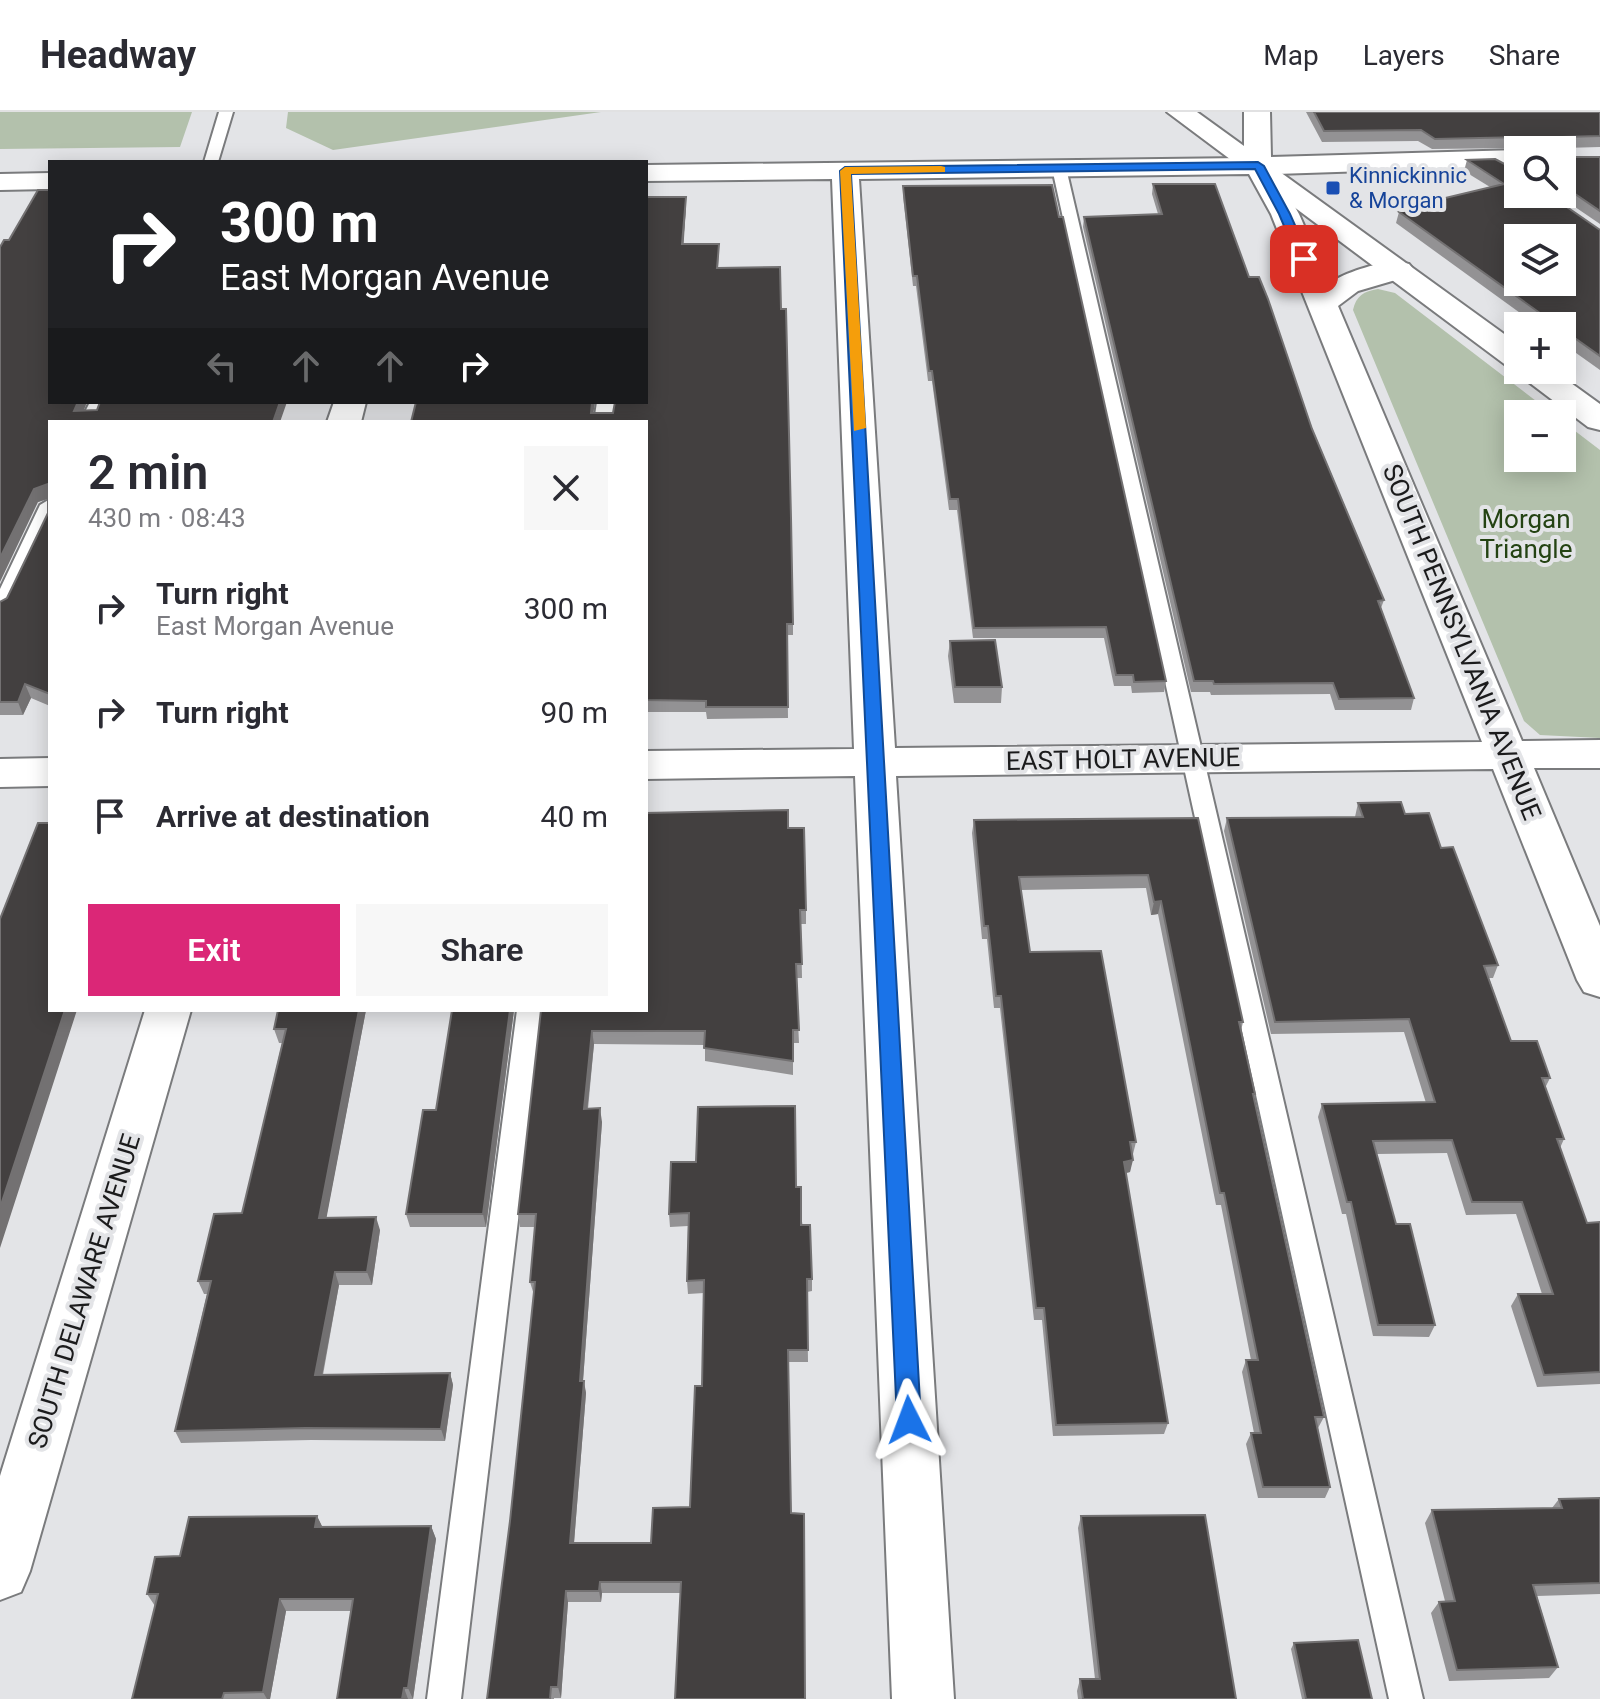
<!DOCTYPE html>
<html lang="en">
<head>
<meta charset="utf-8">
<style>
	:root { --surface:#fff; --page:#f7f7f7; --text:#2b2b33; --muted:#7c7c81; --line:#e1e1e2; --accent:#db2777 }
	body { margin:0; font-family:Roboto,sans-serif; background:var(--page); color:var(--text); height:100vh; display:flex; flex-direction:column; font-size:30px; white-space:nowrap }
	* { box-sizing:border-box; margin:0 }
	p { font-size:26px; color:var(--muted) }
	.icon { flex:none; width:44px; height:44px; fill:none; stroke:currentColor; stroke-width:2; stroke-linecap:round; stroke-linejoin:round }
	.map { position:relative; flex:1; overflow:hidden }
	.side { position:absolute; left:48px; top:308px; width:600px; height:592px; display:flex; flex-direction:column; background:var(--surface); border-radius:0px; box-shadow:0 4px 20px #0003 }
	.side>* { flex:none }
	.guide { position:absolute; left:48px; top:48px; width:600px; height:244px; border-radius:0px; box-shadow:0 4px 20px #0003; background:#202124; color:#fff; overflow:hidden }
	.tools { position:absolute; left:1504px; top:24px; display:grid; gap:16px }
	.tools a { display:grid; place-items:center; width:72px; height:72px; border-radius:0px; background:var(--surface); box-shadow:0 4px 20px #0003; font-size:40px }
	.pin { position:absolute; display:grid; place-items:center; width:68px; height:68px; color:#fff; margin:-34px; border-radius:16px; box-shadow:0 4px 12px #0006 }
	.me { position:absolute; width:88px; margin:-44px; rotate:357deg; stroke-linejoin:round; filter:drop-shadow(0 0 6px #0008) }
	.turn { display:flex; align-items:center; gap:28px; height:168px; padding:0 40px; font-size:36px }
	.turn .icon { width:104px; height:104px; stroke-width:2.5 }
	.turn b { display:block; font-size:56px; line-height:68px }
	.lanes { display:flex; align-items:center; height:76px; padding:0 40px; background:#0003; justify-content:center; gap:40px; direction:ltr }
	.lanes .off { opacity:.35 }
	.round { display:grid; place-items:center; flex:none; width:84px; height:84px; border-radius:0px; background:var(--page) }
	.head { display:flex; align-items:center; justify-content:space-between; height:136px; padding:0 40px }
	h1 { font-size:48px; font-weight:600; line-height:60px }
	.cta { display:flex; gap:16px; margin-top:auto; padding:16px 40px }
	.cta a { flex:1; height:92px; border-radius:0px; background:var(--accent); color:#fff; font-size:32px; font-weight:600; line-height:92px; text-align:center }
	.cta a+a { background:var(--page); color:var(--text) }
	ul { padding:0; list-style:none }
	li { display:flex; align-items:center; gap:24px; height:104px; padding:0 40px }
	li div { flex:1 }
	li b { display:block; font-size:30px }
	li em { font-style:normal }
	header { display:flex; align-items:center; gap:48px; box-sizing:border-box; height:112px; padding:0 40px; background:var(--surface); border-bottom:2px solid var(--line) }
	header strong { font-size:38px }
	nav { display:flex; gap:44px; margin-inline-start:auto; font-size:28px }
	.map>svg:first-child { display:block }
	.green { fill:#b3c1ac }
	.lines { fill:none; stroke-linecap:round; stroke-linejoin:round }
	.lane-casing { stroke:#7a7b7d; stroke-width:4 }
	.street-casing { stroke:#7a7b7d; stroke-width:4 }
	.secondary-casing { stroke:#7a7b7d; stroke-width:4 }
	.lane { fill:#fff; fill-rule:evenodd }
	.street { fill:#fff; fill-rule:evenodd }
	.secondary { fill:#fff; fill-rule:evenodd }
	.wall { fill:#939294 }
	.shaded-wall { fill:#737172 }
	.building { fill:#434040; stroke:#737172; stroke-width:2; fill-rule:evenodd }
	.route { fill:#1a73e8; stroke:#114b97; stroke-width:2 }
	.slow { fill:#f59e0b }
	.transit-dot { fill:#1a4fb4; stroke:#e3e4e7; stroke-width:3 }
	.labels { text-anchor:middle; stroke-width:8; stroke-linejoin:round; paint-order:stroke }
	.far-transit-label { font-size:22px; fill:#164399; stroke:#e3e4e7; text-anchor:start }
	.park-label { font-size:26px; fill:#244313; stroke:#e3e4e7 }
	.street-label { font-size:26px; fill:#1b1b1c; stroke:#e3e4e7 }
</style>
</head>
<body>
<header>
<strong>Headway</strong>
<nav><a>Map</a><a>Layers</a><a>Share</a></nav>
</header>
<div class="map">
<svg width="1600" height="1587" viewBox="0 0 1600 1587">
	<rect width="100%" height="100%" fill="#e3e4e7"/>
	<!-- green -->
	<path class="green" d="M0,0H192L180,35L0,37Z
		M288,0H601L333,38L286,16Z
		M1378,177L1395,181L1553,302H1518V346H1562V309L1600,338V626L1540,623L1524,609L1353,198C1356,184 1364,179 1378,177Z"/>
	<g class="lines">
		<!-- lane casing -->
		<g class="lane-casing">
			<path id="lane" d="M219,0H233L218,50H204Z
				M1059,52L1066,56L1423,1587H1389L1052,56Z
				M90,290H108L98,310H80Z
				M597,290H615L612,310H594Z
				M50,387V413L10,498L0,504V477L40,393Z
				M517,898H543L461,1587H427Z"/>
		</g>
		<!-- street casing -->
		<g class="street-casing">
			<path id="street" d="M1244,0H1270L1271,45L1518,38V54L1276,62L1299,102L1329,171C1349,159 1386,146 1409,152L1414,158L1409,164L1358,179L1338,194L1522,629L1600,628V656H1534L1600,814V885L1584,880L1577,868L1493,657L896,664L954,1587H892L855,664L646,667V639L854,637L832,67L646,69V53L1244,46ZM1249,62L1271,102L1482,630L895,636L859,67Z
				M50,61V77L0,78V62Z
				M334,290H366L361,310H327Z
				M50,646V674L0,675V647Z
				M145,898H191L30,1459L21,1480L0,1488V1364Z"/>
		</g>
		<!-- secondary casing -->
		<g class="secondary-casing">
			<path id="secondary" d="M1167,0H1197L1518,232V256L1507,254Z
				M1518,257L1553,258L1600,292V318L1588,315L1522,265Z"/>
		</g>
		<!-- lane -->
		<use href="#lane" class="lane"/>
		<!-- street -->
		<use href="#street" class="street"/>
		<!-- secondary -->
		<use href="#secondary" class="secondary"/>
	</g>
	<!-- wall -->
	<path class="wall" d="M1306,0H1600V35L1563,36V45H1600V112L1556,82H1562V38H1520V36L1432,37L1418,29L1322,30Z
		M1467,48L1518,59V82L1600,118V258L1562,231V214H1538L1396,111L1399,100L1423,94L1424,91L1490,75L1464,59Z
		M1153,72L1249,165L1384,488L1381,496L1414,586L1411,598H1335L1330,582L1211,583L1210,580H1191L1083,115L1084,105L1158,102L1152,82Z
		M903,74L1166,569L1164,580L1132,581L1131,574H1114L1104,526H973L957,398H949L932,269H928L916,174H913L903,84Z
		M686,85V95L683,132L719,142L718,156L793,512V523H787L788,606L707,607L706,600H646V310H411L595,290L593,301H613Z
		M50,290H87L83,299L287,290L50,310V594L31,586L23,603H0V490L7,486L48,401V387L38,390Z
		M950,529L1002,575L1001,591H954L948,544Z
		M1358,691L1405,702L1441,736L1498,853L1493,866H1489L1511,929L1550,966L1545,976L1564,1027L1560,1036L1587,1111L1600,1110V1272L1537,1275L1511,1194L1518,1182H1542L1516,1102L1466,1103L1447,1041L1377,1042L1396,1112L1435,1213L1429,1225L1373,1224L1346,1102H1342L1318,1005L1322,992L1426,991L1404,920L1271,922L1224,719L1227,706L1355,705Z
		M1198,706L1243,910L1241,919L1255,982L1254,987L1324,1305L1318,1316L1330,1375L1325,1386H1258L1246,1332L1251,1321H1254L1242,1260L1246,1248H1251L1221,1093H1216L1158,802L1151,803L1146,776L1021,778L1030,840L1136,1030L1133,1042H1132L1130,1060L1126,1061L1168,1311L1164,1322L1053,1324L1042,1208H1034L1000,896H994L987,827H982L972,721L974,708Z
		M788,716L806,798V812H801L802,866H796L799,931H793V963L705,949V933L594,932L588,997L602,1010L583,1269L586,1281L574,1431H651L690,1395L702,1274L704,1181L688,1182L687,1169L688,1114L670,1115L669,1102L796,1075L812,1167V1179L807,1180L808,1250H789L680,1481H602L601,1490H568L561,1586H554V1587H487L510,1409L534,1183L530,1170L535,1115H520L518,1102L541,898Z
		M366,898L326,1106L380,1118L372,1173H339L323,1263L450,1261L453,1273L445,1329L311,1328L181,1331L175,1319L207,1182H204L198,1169L242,1101L282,931H279L274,917Z
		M452,898H514L486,1115H410L406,1102L436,998Z
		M1600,1386V1482L1537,1484L1558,1555L1549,1566L1449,1569L1431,1501L1439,1490L1445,1489L1425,1411L1432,1398L1552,1396L1559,1387Z
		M317,1404L322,1415L431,1414L436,1427L413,1587H337L351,1499H286L270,1587H132L155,1494L147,1482L180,1444Z
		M1081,1404L1236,1587H1078L1077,1579L1080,1567H1095L1078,1416Z
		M1294,1531L1372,1587H1302L1291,1537Z"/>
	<!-- shaded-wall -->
	<path class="shaded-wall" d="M686,85V95L683,142L682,132Z
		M78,290H87L79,310L74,299Z
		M280,290H287L280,310H273Z
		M592,290H595L592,310L591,301Z
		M48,372L50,386L38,390L0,470V446L34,377Z
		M25,572L31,586L23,603L18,590Z
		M1161,789L1158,802L1151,803L1154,790Z
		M65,898H77L0,1136V1096Z
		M359,898H366L324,1119L319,1106Z
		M510,898H514L486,1115L483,1102Z
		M592,919L594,932L586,1010L584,997Z
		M600,996L602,1010L582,1282L580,1269Z
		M1133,1048L1130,1060L1121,1062L1124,1050Z
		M376,1105L380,1118L372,1173L367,1160Z
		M335,1160L339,1173L320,1275L315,1263Z
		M450,1261L453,1273L445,1329L441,1317Z
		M584,1269L586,1281L573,1443L570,1431Z
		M317,1404L323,1416L315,1415Z
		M431,1414L436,1427L413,1587L408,1576Z
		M600,1470L602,1481L601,1490L599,1479Z
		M566,1479L568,1490L561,1586L558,1575Z
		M280,1487L286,1499L270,1587H267L263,1580Z
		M404,1576L408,1587H402Z"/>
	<!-- building -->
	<path class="building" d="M1314,0H1600V24L1563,25V45H1600V99L1562,73V38H1523V25L1435,27L1421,18L1324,19Z
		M1495,47L1518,59V82H1548L1600,118V244L1562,217V214H1558L1399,100L1428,93L1424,91L1504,72L1467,48ZM1518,126H1562V170H1518Z
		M1153,72H1215L1249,165H1259L1268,187L1312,317L1384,488L1378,489L1414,586L1339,587L1333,571L1214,572L1213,569H1194L1084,105L1162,102Z
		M1052,73L1059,105H1063L1166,569L1134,570L1133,563H1116L1106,515L974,516L958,387H950L932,259H929L917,164H913L903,74Z
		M38,78H50V290H78L74,299L97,298L100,290H280L273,310H50V582L25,572L18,590H0V490L7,486L48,401V372L34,377L0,446V135L4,128H9Z
		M646,85H686L682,132H719L717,156L780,155L781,197H786L791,406L793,512H787L788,595H706V589L646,588V310H411L416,290H592L591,301H613L615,290H646Z
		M995,528L1002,575H955L950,529Z
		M1401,690L1405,702L1429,701L1441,736L1453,735L1498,853L1484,854L1511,929H1537L1550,966H1542L1564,1027H1557L1587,1111L1600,1110V1260L1544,1263L1518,1182H1553L1522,1090H1472L1452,1028L1373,1029L1396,1112H1410L1435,1213H1378L1351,1090H1347L1322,992L1435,990L1409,907L1275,910L1227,706L1363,705L1358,691Z
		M788,698V716H804L806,798H800L802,852H796L799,918H793V949L704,936L705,919H592L584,997L600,996L580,1269H584L570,1431H651L653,1396L690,1395L695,1274H702L704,1168L687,1169L689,1101L669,1102L671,1050H696L698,995L795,994L796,1075H801V1113H810L812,1167H807L808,1238H788L791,1401L804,1402L805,1587H675L681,1470H600L599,1479H566L558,1575H551L550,1587H487L510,1409L535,1170H530L536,1102H518L541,898H646V701Z
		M1198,706L1243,910H1239L1255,982H1253L1324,1305H1315L1330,1375H1263L1251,1321H1261L1246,1248H1258L1224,1081H1220L1161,789L1154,790L1148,763L1019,765L1030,840L1101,839L1136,1030H1130L1133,1048L1124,1050L1168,1311L1056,1313L1044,1196H1036L1001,884H996L988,814H984L974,708Z
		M38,711H50V898H65L0,1096V807Z
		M278,898H359L319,1106L376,1105L367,1160H335L315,1263L450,1261L441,1317L305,1316L175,1319L211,1169H198L214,1102L242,1101L286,917H274Z
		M452,898H510L483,1102H406L423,998H436Z
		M1600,1386V1471L1533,1473L1558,1555L1457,1558L1439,1490L1455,1489L1432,1398L1562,1396L1559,1387Z
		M1205,1403L1236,1587H1083L1080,1567H1100L1081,1404Z
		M317,1404L315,1415L431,1414L408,1576H404L402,1587H337L353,1487H280L263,1580L224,1581L222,1587H132L158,1482H147L155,1445L180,1444L189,1405Z
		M1358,1528L1372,1587H1306L1294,1531Z"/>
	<!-- route -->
	<path class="route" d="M1258,50L1264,54L1290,102L1310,147L1308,150L1298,147L1279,102L1255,57L851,62L921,1308L917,1315L909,1318L901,1315L897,1308L840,59L845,55Z"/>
	<!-- slow -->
	<path class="slow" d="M941,54L945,55V60L851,62L866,316L854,319L840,59L845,55Z"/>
	<!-- markers -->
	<rect class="transit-dot" x="1325" y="68" width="16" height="16" rx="4"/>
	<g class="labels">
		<!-- far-transit labels -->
		<g class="far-transit-label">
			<text x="1349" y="71">Kinnickinnic<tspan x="1349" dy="25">&amp; Morgan</tspan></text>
		</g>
		<!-- park labels -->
		<g class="park-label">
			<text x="1526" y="416">Morgan<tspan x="1526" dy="30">Triangle</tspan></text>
		</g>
		<!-- street labels -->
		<g class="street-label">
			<text transform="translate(1462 530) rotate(68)" y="9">SOUTH PENNSYLVANIA AVENUE</text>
			<text transform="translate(1123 647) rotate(-1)" y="9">EAST HOLT AVENUE</text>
			<text transform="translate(84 1179) rotate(-73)" y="9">SOUTH DELAWARE AVENUE</text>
		</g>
	</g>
</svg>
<div class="tools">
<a><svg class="icon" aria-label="search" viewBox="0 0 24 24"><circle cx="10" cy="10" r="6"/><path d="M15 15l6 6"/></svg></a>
<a><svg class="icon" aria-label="layers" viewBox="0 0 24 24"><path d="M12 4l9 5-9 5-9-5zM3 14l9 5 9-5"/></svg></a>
<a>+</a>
<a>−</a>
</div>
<div class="pin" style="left:1304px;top:147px;background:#d93025"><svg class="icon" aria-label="arrive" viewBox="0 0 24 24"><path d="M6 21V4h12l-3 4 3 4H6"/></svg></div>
<svg class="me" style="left:909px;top:1308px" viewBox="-20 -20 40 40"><path d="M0-17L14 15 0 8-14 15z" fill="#1a73e8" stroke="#fff" stroke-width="4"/></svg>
<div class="guide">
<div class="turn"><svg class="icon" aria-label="right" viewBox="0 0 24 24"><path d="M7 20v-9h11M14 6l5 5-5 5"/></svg><div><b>300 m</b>East Morgan Avenue</div></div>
<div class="lanes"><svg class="icon off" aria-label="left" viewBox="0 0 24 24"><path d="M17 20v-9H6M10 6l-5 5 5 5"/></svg><svg class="icon off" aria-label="ahead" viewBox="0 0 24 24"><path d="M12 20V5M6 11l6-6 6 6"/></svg><svg class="icon off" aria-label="ahead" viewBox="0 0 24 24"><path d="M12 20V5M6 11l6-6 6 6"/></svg><svg class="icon" aria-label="right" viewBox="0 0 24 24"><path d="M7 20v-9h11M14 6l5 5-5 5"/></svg></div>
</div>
<section class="side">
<div class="head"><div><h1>2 min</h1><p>430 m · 08:43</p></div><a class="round"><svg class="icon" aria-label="close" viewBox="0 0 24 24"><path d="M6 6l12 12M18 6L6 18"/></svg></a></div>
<ul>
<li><svg class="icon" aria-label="right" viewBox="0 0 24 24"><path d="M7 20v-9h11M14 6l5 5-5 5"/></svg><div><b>Turn right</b><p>East Morgan Avenue</p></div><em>300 m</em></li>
<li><svg class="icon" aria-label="right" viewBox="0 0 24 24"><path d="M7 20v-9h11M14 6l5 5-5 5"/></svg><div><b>Turn right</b></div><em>90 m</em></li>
<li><svg class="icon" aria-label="arrive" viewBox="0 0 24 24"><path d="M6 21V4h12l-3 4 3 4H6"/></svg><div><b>Arrive at destination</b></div><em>40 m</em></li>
</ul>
<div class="cta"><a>Exit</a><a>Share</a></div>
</section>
</div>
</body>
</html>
